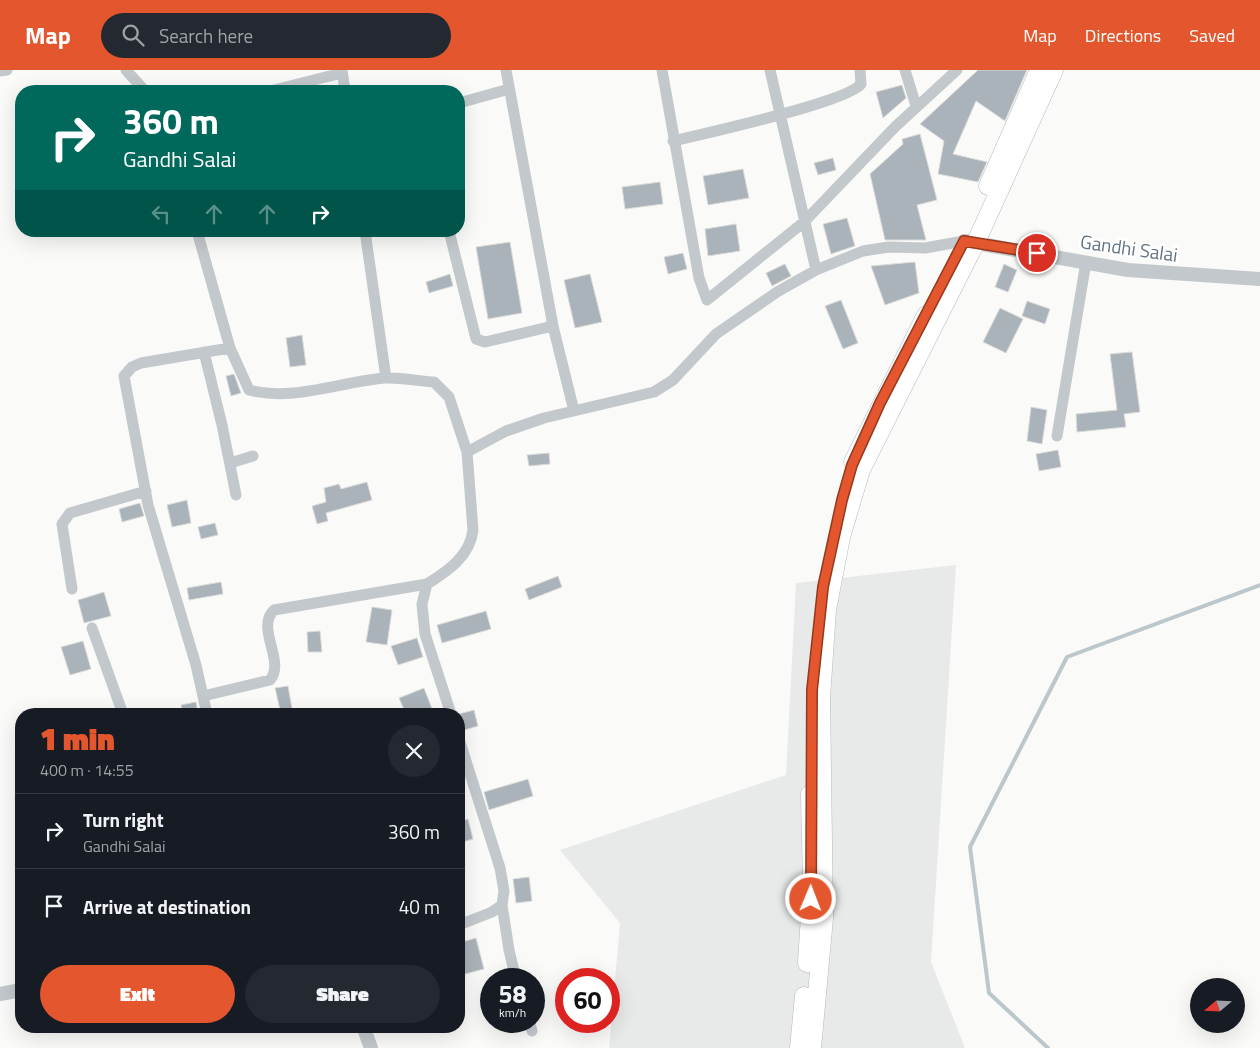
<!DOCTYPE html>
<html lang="en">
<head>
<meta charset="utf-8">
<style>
	:root { --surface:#171b24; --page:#242831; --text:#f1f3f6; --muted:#9ea1a6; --line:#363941; --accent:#e4572e }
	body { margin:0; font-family:"Titillium Web",sans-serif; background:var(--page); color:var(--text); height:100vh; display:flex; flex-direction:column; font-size:19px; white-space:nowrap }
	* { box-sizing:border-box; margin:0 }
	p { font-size:16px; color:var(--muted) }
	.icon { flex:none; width:28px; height:28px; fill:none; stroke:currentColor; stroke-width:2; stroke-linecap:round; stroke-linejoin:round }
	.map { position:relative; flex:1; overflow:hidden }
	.drawer { position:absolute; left:15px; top:638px; width:450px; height:325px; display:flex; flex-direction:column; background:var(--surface); border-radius:20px; box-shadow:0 5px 20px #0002 }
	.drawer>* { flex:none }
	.top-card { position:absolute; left:15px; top:15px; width:450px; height:152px; border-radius:20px; box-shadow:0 5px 20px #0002; background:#00695c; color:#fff; overflow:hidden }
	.needle { width:32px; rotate:251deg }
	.controls { position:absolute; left:1190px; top:908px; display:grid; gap:10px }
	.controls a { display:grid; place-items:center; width:55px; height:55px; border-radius:50%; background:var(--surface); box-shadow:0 5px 20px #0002; font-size:25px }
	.speed { position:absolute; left:480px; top:898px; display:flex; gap:10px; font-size:25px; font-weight:700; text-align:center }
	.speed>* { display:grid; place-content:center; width:65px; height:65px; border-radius:50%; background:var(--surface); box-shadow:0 5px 20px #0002; line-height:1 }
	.speed small { font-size:12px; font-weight:400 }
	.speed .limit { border:8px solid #d22; background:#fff; color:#111 }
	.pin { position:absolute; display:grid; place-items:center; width:42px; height:42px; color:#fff; margin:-21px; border:2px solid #fff; border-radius:50%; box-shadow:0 1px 5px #0007 }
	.me { position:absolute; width:55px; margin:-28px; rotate:1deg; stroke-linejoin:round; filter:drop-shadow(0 0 4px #0008) }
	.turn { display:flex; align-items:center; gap:18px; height:105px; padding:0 25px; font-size:22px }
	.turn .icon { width:65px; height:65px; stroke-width:2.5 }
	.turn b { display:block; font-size:35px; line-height:42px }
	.lanes { display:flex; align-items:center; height:48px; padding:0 25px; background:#0003; justify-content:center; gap:25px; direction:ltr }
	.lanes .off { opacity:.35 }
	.round { display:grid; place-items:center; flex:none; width:52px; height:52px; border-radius:26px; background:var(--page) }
	.headline { display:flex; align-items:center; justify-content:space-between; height:85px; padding:0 25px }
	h1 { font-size:30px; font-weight:800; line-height:38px; color:var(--accent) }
	.action { display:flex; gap:10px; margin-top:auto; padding:10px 25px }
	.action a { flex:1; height:58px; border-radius:30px; background:var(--accent); color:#fff; font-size:20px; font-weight:800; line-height:58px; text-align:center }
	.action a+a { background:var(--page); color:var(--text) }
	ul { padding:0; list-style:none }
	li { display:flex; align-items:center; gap:15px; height:75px; padding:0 25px; border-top:1px solid var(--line) }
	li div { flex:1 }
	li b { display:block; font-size:19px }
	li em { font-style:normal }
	header { display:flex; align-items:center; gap:30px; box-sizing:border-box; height:70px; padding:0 25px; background:var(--accent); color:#fff }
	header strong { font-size:24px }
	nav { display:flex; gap:28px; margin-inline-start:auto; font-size:18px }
	.search { width:350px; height:45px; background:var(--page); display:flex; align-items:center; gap:12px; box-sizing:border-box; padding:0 18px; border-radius:28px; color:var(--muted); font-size:19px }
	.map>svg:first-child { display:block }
	.built { fill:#e8e9e9 }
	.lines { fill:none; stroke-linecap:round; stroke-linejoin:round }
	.stream { stroke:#bbc7cb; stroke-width:4 }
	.building { fill:#aab3b9; stroke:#dcdcda }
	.primary-casing { stroke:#b5babe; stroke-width:19 }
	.minor { stroke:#c3c8cc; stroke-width:11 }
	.tertiary { stroke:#c3c8cc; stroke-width:14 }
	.primary { stroke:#fff; stroke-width:18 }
	.route-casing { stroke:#94391e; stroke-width:12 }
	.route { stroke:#e4572e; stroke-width:9 }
	.labels { text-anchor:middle; stroke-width:5; stroke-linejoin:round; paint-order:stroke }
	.street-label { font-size:19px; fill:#657683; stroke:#fff }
</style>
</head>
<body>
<header>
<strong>Map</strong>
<div class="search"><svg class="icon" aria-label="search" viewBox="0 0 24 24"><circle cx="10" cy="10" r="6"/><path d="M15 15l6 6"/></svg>Search here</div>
<nav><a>Map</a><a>Directions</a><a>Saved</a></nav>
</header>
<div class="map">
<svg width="1260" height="978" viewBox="0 0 1260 978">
	<rect width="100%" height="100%" fill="#fafaf8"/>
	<!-- built -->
	<path class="built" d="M956,495L931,892L965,978H609L620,853L560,780L786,705L796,513Z"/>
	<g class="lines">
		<!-- stream -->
		<path class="stream" d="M1048,978L989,923L970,777L1067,587L1260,515"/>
	</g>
	<!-- building -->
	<path class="building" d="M978,0H1027L1005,51L976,31L953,84L987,92L978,112L938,104L944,71L920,54Z
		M902,15L906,28L883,48L876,22Z
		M920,64L937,130L917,135L926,170H885L870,104L903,74L902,69Z
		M833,88L836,100L818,105L814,93Z
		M743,99L749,128L708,135L703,106Z
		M660,112L663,134L625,139L622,117Z
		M847,148L855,176L831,184L823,154Z
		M736,154L740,181L708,186L705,159Z
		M510,172L522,243L488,249L476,177Z
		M683,183L687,199L668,204L664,187Z
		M915,192L919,223L885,235L871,196Z
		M785,194L791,206L772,216L766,203Z
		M1004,194L1017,200L1008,222L995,217Z
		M450,204L453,216L429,223L426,212Z
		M590,204L602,252L575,258L564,210Z
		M841,230L858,273L843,279L825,236Z
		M1027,231L1050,239L1045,254L1022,246Z
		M1000,238L1023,249L1006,283L983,272Z
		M302,265L306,295L290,297L286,268Z
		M1132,282L1140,342L1124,344L1126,357L1077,362L1076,344L1117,340L1110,284Z
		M234,304L241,323L231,326L226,306Z
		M1031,337L1047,340L1042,374L1027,371Z
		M1058,380L1061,397L1039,401L1036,384Z
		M549,383L550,394L529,396L527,385Z
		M367,412L372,430L326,443L328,451L317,454L312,436L326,432L324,418L339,414L341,419Z
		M187,430L191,453L172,457L167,435Z
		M140,433L144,446L122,452L119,439Z
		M215,453L218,465L201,469L198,457Z
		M558,506L562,517L529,530L525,519Z
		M221,512L223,524L189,530L187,518Z
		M104,522L111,546L84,553L78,530Z
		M372,537L392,540L387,575L366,572Z
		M486,541L491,559L442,573L437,555Z
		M320,561L322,582H308L307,562Z
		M417,568L423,587L398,595L391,576Z
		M83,571L91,599L70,605L61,577Z
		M288,616L293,644H281L275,618Z
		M424,618L434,644H406L399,628Z
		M196,632L198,644H183L181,635Z
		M474,640L478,656L461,661L459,644Z
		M528,709L533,726L489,740L484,722Z
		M468,749L473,769L459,773V752Z
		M529,807L532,831L516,833L513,809Z
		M476,868L484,899L465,904L459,882V873Z"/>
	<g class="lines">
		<!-- primary casing -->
		<g class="primary-casing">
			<path id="primary" d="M988,116L1039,0
				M853,392L926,245
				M807,893L812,813L810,724
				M799,978L804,926
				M812,978L824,848L821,628L827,540L841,467L861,400L976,172L1054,0"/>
		</g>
		<!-- minor -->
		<path class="minor" d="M126,0L145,21
			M342,0L345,21
			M506,0L553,256L574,341
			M662,0L699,208L707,230L804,152L895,57L957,0
			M770,0L816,200
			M905,0L916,36
			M0,1L7,0
			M270,21L342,3
			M459,33L509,19
			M673,71C703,64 847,32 861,14L860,0
			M197,161L230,278L249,320C292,332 340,312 384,308C400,307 418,311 434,312L449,327L467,382L473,460C470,486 448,501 427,514L422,534L425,564L451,644
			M365,161L386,308
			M449,161L476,269L485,272L553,256
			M204,282L222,355L236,425
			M1057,366L1086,192
			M467,382L506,361L544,348L654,322L673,310L716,264L777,222L816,200L863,181L889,177L925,178L964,171
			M230,393L253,386
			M72,519L62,454L70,443L146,421
			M92,558L123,644
			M203,626L270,610C286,591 255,558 274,540L427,514
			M207,644L196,595L148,435L124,306L132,297L141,293L230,278
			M459,669L500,798L504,821L502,835L492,842L459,855
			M502,835L509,880L516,909
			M529,951L532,961"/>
		<!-- tertiary -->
		<path class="tertiary" d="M964,171L1128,200L1260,209
			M0,924L21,920
			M363,956L371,978"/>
		<!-- primary -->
		<use href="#primary" class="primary"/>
	</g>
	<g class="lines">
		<!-- route casing -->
		<g class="route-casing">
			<path id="route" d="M811,829L812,620L823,517L842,430L852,395L880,333L964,171L1037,183"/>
		</g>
		<!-- route -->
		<use href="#route" class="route"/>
	</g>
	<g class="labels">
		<!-- street labels -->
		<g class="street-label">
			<text transform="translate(1129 178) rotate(8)" y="7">Gandhi Salai</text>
		</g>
	</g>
</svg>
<div class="controls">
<a><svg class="needle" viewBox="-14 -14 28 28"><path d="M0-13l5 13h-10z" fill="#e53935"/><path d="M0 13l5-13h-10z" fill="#9ea1a6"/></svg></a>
</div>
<div class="speed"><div>58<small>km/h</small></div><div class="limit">60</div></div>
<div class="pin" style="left:1037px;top:183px;background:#d93025"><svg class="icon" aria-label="arrive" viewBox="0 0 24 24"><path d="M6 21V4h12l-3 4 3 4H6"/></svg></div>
<svg class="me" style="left:811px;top:829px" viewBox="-20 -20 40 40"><circle r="17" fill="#e4572e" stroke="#fff" stroke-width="3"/><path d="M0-11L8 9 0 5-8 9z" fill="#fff"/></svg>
<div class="top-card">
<div class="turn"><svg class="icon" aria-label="right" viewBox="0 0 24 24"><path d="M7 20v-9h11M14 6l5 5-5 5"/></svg><div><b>360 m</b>Gandhi Salai</div></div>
<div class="lanes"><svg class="icon off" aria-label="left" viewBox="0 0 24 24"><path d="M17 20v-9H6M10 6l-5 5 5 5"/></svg><svg class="icon off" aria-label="ahead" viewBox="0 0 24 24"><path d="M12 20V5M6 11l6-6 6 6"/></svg><svg class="icon off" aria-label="ahead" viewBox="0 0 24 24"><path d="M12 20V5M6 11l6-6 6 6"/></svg><svg class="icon" aria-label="right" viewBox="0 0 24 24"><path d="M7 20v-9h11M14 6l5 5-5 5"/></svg></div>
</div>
<section class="drawer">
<div class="headline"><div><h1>1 min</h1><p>400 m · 14:55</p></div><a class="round"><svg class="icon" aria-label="close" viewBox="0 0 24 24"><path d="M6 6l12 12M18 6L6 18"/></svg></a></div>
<ul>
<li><svg class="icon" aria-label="right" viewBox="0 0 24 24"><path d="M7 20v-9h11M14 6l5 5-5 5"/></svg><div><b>Turn right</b><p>Gandhi Salai</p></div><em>360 m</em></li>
<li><svg class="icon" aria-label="arrive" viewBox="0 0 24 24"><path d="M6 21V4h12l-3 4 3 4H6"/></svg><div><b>Arrive at destination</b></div><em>40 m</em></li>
</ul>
<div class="action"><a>Exit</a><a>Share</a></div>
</section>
</div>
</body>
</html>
